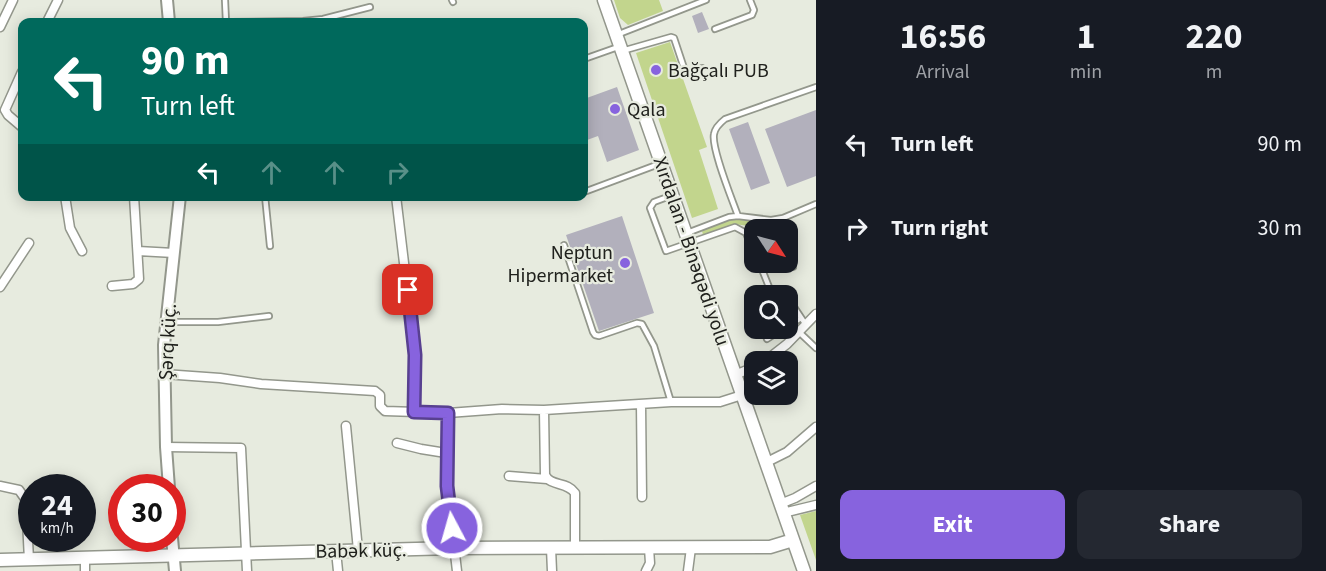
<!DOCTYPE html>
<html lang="en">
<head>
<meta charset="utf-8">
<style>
	:root { --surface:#171b24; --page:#242831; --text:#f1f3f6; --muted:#9ea1a6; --accent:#8763de }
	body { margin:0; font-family:"Source Sans 3",sans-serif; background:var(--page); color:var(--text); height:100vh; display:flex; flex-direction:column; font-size:22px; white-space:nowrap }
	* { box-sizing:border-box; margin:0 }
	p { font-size:20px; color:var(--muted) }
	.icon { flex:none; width:33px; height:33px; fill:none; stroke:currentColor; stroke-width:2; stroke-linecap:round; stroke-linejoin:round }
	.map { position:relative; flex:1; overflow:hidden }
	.side { display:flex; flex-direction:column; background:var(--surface); width:510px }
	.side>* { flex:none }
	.top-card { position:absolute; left:18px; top:18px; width:570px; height:183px; border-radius:12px; box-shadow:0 3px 15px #0003; background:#00695c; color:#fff; overflow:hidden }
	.needle { width:39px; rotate:126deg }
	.tools { position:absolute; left:744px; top:219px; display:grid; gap:12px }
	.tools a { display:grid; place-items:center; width:54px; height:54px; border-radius:12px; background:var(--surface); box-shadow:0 3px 15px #0003; font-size:30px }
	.speed { position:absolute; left:18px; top:474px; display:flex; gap:12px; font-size:30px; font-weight:700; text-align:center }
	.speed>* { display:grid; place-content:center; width:78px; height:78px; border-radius:50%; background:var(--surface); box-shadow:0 3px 15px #0003; line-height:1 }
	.speed small { font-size:15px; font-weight:400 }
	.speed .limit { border:9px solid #d22; background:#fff; color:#111 }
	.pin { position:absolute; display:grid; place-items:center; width:51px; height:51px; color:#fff; margin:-26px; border-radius:12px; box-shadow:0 3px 9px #0006 }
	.me { position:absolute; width:66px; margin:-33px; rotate:354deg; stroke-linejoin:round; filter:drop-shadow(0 0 4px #0008) }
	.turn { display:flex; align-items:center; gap:21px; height:126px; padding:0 24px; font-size:27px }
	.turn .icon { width:78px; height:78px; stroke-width:2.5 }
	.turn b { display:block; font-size:42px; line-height:51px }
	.lanes { display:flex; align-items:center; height:57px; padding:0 24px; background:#0003; justify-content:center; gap:30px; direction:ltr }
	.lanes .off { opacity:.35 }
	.eta { display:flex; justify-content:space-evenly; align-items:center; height:102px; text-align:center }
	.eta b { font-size:36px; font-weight:700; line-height:42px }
	.cta { display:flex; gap:12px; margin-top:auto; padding:12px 24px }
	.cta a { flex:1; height:69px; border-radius:12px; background:var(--accent); color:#fff; font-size:24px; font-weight:700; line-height:69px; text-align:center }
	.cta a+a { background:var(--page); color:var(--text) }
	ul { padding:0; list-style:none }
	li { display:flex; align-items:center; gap:18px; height:84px; padding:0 24px }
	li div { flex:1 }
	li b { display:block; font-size:22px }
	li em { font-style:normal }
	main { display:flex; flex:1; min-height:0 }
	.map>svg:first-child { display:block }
	.green { fill:#c2d58d }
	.building { fill:#b2b0bc }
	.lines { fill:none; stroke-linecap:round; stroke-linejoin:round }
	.service-casing { stroke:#93978c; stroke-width:8 }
	.minor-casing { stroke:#93978c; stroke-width:11 }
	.tertiary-casing { stroke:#93978c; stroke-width:14 }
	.secondary-casing { stroke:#93978c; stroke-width:15 }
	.service { stroke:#fff; stroke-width:4.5 }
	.minor { stroke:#fff; stroke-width:8 }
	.tertiary { stroke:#fff; stroke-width:10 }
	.secondary { stroke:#fff; stroke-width:12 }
	.route-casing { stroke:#584090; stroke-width:15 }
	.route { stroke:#8763de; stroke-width:10 }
	.poi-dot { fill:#8763de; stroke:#e7ebdf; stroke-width:2 }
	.labels { text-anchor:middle; stroke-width:4.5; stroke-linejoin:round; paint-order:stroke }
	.poi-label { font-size:20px; fill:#20211d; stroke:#e7ebdf; text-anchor:start }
	.street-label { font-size:20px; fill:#20211d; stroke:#e7ebdf }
</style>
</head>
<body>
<main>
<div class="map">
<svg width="816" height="571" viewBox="0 0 816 571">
	<rect width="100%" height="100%" fill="#e7ebdf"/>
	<!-- green -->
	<path class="green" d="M614,0H659L663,11L628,25L620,18Z
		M670,42L707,147L699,150L718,209L692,218L636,53Z
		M732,219L750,221L749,226L734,224L703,236L702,230Z
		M816,511V560L800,515Z"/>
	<!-- building -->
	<path class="building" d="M702,12L709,29L698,33L692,16Z
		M617,87L639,150L607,162L598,136L587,140L584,129V99Z
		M816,110V176L787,187L765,129Z
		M748,122L770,183L751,190L729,129Z
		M622,216L654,313L599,331L566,235Z
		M754,315V328H775L756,338L746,319Z"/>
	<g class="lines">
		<!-- service casing -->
		<g class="service-casing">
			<path id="service" d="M225,0L226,22
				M452,0L453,2
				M231,22L303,21L323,19L370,7
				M715,29L752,15L754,10L750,0
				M619,34L706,0
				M622,51L671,37L674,38L685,71L688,72L702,68
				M584,59L618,47
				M584,192L659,164
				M265,196L270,246
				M670,196L654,202L650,208L666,251L735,227L746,233L754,253
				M738,216C732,199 711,148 714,134C715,128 720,123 725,119L816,87
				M778,219L781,230
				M687,233L729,217L738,216L771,220L783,218L816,204
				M564,245L593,332L595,335L599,336L637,323L642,324L654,346L671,402
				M788,250L793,267
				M759,262L769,287
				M788,298L806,325
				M167,322H218L269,316
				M788,326L801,318
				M799,332L816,348
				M767,339L784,328"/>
		</g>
		<!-- minor casing -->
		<g class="minor-casing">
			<path id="minor" d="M47,22L58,0
				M0,27L13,0
				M22,72L5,110L8,115L22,127
				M65,196L70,228L82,251
				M396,196L415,355L413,412
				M138,251L174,253
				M112,286L133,284L139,279L134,196
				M0,287L29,243
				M764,362L787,344L816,314
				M164,374L220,378L261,384L375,391L380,395V406L385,411L448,413L502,409L544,410L671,402H720L742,395
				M735,375L754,367
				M641,404L642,497
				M544,410L545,475C551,487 567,481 575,493V548
				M448,413L447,486L457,571
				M346,426L358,550
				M397,443L421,449L446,453
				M166,447L241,448L247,571
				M765,463L787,452L816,427
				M509,476L547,479
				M0,486L19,490L26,500L29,560
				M780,504L795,498L816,486
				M783,513L816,505
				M551,548L552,571
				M336,551L338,571
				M85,559V571
				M646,571L650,563L649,548
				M688,571L691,548"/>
		</g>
		<!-- tertiary casing -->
		<g class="tertiary-casing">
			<path id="tertiary" d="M167,0L169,22
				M169,488L166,447L164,345L180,196
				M172,538L175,571"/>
		</g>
		<!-- secondary casing -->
		<g class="secondary-casing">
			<path id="secondary" d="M604,0L804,571
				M0,560L454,548L770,547L793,540"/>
		</g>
		<!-- service -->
		<use href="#service" class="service"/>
		<!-- minor -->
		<use href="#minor" class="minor"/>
		<!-- tertiary -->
		<use href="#tertiary" class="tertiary"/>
		<!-- secondary -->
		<use href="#secondary" class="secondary"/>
	</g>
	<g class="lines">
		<!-- route casing -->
		<g class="route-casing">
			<path id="route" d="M408,290L415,355L414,412L448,413L447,486L452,528"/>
		</g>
		<!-- route -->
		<use href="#route" class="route"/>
	</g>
	<!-- markers -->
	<g class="poi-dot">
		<circle cx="656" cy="70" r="6"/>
		<circle cx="615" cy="109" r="6"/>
		<circle cx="625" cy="263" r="6"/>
	</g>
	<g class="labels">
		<!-- poi labels -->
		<g class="poi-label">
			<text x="668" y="77">Bağçalı PUB</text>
			<text x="627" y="116">Qala</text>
			<text x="613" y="259" text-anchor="end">Neptun<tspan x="613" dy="23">Hipermarket</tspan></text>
		</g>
		<!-- street labels -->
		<g class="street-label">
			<text transform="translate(692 251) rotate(71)" y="7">Xırdalan - Binəqədi yolu</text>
			<text transform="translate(167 342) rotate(-87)" y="7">Şərq küç.</text>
			<text transform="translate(361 550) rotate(-1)" y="7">Babək küç.</text>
		</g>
	</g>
</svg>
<div class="tools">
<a><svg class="needle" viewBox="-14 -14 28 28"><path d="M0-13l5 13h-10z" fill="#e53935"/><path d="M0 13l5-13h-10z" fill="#9ea1a6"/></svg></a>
<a><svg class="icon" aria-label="search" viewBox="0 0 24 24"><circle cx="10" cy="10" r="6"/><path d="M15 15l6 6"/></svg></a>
<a><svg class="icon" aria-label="layers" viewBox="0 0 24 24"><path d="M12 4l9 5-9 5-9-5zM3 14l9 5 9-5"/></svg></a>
</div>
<div class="speed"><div>24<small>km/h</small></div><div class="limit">30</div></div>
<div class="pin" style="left:408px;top:290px;background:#d93025"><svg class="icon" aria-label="arrive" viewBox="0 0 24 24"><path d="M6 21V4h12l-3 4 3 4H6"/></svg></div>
<svg class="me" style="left:452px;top:528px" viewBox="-20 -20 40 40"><circle r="17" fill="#8763de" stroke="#fff" stroke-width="3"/><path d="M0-11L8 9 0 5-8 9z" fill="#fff"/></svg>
<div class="top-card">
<div class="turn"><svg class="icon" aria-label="left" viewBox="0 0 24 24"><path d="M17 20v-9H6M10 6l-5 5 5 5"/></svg><div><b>90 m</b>Turn left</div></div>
<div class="lanes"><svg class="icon" aria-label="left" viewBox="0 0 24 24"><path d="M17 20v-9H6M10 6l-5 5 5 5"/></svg><svg class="icon off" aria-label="ahead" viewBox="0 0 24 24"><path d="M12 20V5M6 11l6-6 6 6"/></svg><svg class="icon off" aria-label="ahead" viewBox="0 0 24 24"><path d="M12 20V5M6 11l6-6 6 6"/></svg><svg class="icon off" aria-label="right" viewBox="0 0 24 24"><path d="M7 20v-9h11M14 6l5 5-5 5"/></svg></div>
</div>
</div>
<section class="side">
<div class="eta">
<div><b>16:56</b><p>Arrival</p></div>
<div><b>1</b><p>min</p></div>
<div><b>220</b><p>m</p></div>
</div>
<ul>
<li><svg class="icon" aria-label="left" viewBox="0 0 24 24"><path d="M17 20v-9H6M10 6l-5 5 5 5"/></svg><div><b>Turn left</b></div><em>90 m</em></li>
<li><svg class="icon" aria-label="right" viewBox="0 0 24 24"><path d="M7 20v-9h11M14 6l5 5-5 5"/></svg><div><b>Turn right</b></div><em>30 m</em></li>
</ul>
<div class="cta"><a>Exit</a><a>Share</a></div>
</section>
</main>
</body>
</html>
